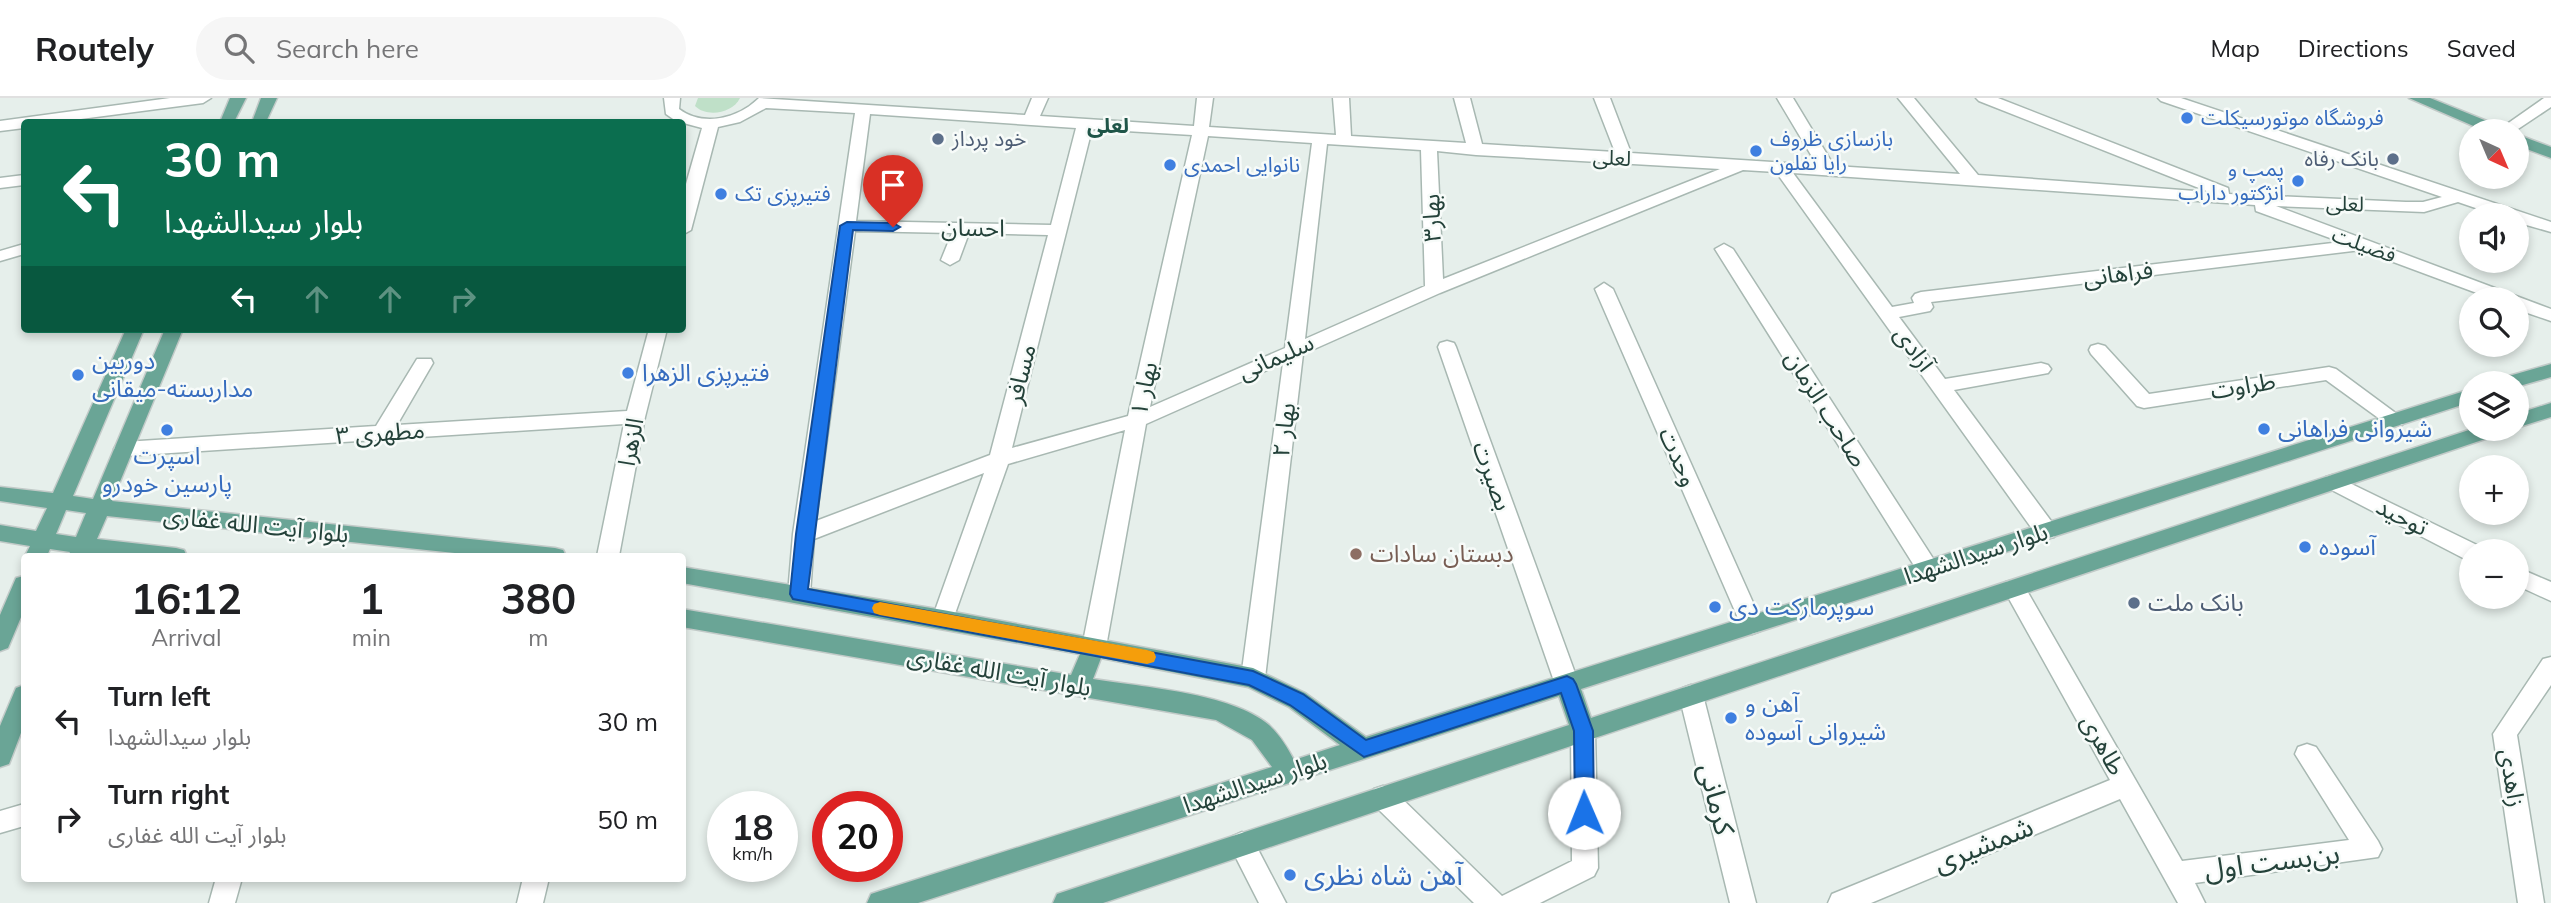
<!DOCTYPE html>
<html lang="en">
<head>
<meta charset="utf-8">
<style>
	:root { --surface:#fff; --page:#f6f6f6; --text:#202124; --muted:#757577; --line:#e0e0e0 }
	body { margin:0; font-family:Mulish,"Noto Sans Arabic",sans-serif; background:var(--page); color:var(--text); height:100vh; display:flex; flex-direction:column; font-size:26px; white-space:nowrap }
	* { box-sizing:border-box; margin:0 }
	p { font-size:23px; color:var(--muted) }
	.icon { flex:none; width:38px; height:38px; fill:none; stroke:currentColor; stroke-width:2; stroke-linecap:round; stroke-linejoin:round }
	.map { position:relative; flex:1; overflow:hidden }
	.sheet { position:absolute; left:21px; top:455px; width:665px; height:329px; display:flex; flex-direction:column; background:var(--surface); border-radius:7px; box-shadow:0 4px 10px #0003 }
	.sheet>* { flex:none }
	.top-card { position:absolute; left:21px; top:21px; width:665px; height:214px; border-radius:7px; box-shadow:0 4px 10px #0003; background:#0b6e4f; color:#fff; overflow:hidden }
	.needle { width:46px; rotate:136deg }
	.tools { position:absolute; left:2459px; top:21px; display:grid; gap:14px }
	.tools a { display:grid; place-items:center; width:70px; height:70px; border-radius:50%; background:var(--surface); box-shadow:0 4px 10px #0003; font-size:35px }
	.speed { position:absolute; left:707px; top:693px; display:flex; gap:14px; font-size:35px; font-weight:700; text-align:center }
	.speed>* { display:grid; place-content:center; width:91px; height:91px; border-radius:50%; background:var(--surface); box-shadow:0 4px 10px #0003; line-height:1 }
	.speed small { font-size:18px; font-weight:400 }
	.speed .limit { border:10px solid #d22; background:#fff; color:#111 }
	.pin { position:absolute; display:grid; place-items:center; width:60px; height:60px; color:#fff; margin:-72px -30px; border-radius:50% 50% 50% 0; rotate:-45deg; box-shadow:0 0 7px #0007 }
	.pin .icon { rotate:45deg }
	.me { position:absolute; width:77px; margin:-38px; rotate:359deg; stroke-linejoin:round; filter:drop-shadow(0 0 5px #0008) }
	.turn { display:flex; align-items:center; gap:24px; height:147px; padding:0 28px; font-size:32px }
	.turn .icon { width:91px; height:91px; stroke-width:2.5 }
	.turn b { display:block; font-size:49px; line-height:60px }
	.lanes { display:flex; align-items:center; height:66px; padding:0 28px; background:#0003; justify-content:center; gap:35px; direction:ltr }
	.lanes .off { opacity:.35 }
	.eta { display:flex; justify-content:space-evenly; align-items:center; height:119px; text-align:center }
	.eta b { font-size:42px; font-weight:700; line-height:49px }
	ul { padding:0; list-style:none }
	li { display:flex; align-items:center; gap:21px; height:98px; padding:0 28px }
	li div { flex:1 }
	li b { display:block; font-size:26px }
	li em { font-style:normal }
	header { display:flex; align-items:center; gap:42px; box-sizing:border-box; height:98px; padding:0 35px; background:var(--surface); border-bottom:2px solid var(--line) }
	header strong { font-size:33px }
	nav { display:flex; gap:38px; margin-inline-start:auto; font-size:24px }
	.search { width:490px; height:63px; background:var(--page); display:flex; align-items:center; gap:18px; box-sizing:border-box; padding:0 24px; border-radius:38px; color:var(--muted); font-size:26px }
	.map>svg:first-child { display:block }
	.green { fill:#bfe0c8 }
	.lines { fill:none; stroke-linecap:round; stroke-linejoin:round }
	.minor-casing { stroke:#a8b8b2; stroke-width:3 }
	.major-casing { stroke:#c2cac8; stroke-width:3 }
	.minor { fill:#fff; fill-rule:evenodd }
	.major { fill:#6aa596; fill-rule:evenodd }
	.route { fill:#1a73e8; stroke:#114b97; stroke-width:2 }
	.slow { fill:#f59e0b }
	.shop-dot { fill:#3f7fe0; stroke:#f7fbf9; stroke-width:2.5 }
	.service-dot { fill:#5c6f8a; stroke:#f7fbf9; stroke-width:2.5 }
	.education-dot { fill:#8d6e63; stroke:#f7fbf9; stroke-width:2.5 }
	.labels { text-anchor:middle; stroke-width:5; stroke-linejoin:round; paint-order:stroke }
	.far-shop-label { font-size:21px; fill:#366cbe; stroke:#f7fbf9; text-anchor:start }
	.far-neighbourhood-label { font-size:21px; font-weight:bold; fill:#1f5548; stroke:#f7fbf9 }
	.far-service-label { font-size:21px; fill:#4e5e75; stroke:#f7fbf9; text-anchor:start }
	.far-street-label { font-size:21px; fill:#24423a; stroke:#f7fbf9 }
	.street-label { font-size:24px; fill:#24423a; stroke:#f7fbf9 }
	.shop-label { font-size:24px; fill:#366cbe; stroke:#f7fbf9; text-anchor:start }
	.education-label { font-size:24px; fill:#785e54; stroke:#f7fbf9; text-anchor:start }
	.service-label { font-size:24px; fill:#4e5e75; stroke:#f7fbf9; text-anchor:start }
	.near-street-label { font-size:28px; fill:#24423a; stroke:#f7fbf9 }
	.near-shop-label { font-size:28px; fill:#366cbe; stroke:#f7fbf9; text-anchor:start }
</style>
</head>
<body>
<header>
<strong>Routely</strong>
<div class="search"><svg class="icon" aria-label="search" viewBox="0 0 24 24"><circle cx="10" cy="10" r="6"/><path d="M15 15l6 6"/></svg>Search here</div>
<nav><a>Map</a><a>Directions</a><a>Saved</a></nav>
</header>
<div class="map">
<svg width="2551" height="805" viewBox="0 0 2551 805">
	<rect width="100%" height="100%" fill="#e6efeb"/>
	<!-- green -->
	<path class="green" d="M698,0H740C733,15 707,20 695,8Z"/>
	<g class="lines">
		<!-- minor casing -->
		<g class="minor-casing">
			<path id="minor" d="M170,0H211L203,5L58,24H24V30L0,33V23Z
				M664,0H680L679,11C703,29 738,21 759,0L1025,17L1032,0H1048L1040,18L1194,28L1197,0H1213L1209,29L1336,37L1333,0H1349L1351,38L1466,45L1454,0H1470L1482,46L1615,54L1594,0H1610L1631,55L1817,67L1777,0H1793L1834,68L1960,76L1898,0H1914L1978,77L2209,94L1979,3L1976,0H1998L2228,90L2229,96L2406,104H2423L2442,99L2161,3L2158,0H2181L2551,124V134L2516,124V117H2496L2458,104L2424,114L2276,108L2551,211V223L2516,211V201H2493L2361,152L1931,204L1933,209L1930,213L1899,219L1945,281L2041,265L2048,267L2051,271L2048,275L1954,292L2054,427L2057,433L2054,439L2046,441L2038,439L1776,74L1743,72L1440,195L1303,256L1265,580L1261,587L1253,590L1245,587L1241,580L1283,265L1146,326L1106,549L1102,555L1094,558L1086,555L1082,549L1125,332L1008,366L951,527L943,530L935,527L932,521L984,375L814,441L810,496L807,502L799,505L791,502L788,496L793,436L855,15L766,10L740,24L718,29L691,132L682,137V100L702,30L676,23L666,16ZM870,16L1076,30L1051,127L856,123ZM1092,31L1192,37L1128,318L1012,350ZM1208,38L1312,45L1285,250L1150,309ZM1327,46L1421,52L1425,188L1305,241ZM1437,53L1476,57L1720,71L1443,181ZM1793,75L2255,107L2256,113L2341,144L1921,194L1915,196L1912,200L1914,205L1892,209ZM855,133L952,135L941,162L950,167L959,162L969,135L1048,137L990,357L816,423Z
				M2544,0H2551V9L2515,33H2497Z
				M24,77V87L0,90V80Z
				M24,146V156L0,163V153Z
				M1724,146L1733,151L1936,465L1939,471L1936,477L1928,479L1920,477L1715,151Z
				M1604,185L1613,191L1763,527L1760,533L1752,536L1744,533L1741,527L1595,191Z
				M649,231H667L645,319L619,458H597L624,326L124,358L117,356L114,351L117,346L124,344L376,328L417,261H431L433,265L397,327L627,313Z
				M1447,243L1454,245L1456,249L1579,586L1575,593L1567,596L1559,593L1555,586L1438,249L1440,245Z
				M2098,246L2105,248L2149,296L2329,269L2336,271L2405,322L2402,327H2388L2326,282L2144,310L2137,308L2091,256L2089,252L2091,248Z
				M2333,377L2479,448L2481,453H2471V462L2463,460L2326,389L2323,384L2326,379Z
				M2516,469L2551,484V503L2516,487Z
				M2014,482L2022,484L2182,763L2349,742L2295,656L2298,649L2307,646L2316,649L2378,743L2382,751L2378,759L2195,785L2205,805H2178L2120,701L1871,805H1828L1832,796L2110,682L2003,490L2006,484Z
				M2551,559V587L2517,637L2544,805H2518L2493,636L2543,561Z
				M1691,587L1699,590L1703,597L1756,805H1730L1679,597L1683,590Z
				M1583,623L1592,626L1595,633L1598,770L1594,778L1540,805H1474L1374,707L1370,699L1374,691L1383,688L1392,691L1502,798L1572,763L1571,633L1574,626Z
				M24,706V728L0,735V713Z
				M1242,734L1251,738L1286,805H1259L1229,746L1233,738Z
				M216,780H242L235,805H209Z
				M523,780H549L543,805H517Z"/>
		</g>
		<!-- major casing -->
		<g class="major-casing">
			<path id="major" d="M230,0H246L234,24H220Z
				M261,0H277L266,24H252Z
				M2409,0H2430L2504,30L2506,33H2485Z
				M2516,36L2551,49V60L2516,47Z
				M126,231H144L73,398L93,401L165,231H183L112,403L555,450L563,452L566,458H483L107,418L97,441L176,450L184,452L187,458H68L70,454L50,451L47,458H25L30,448L0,443V427L36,433L47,410L0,403V389L53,395ZM66,412L86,415L76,439L56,436Z
				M2551,266V279L2516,289V285H2499L2502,280Z
				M2471,291V304L1581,591L1591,620L2472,331H2503L2500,336L1103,805H1053L1057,796L1066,793L1569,627L1559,598L918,805H867L871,796L880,793L1272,669L1252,642L1216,622L682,529V511L1071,577L1080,556L682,485V469L943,512L1253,570L1305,595L1366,639ZM1101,560L1248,589L1289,609L1340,647L1294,662C1287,649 1280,637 1269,627C1232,595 1142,589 1093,581Z
				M2551,305V319L2516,330V316Z
				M24,478V512L8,550L0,553V517L16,480Z
				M24,587V627L9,666L0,669V628L16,590Z"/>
		</g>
		<!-- minor -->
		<use href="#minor" class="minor"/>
		<!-- major -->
		<use href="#major" class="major"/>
	</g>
	<!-- route -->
	<path class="route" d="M847,124L893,125L900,129L893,133L853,132L808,491L1253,573L1303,596L1366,642L1567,578L1573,581L1576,586L1593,633L1594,715L1591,721L1584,724L1577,721L1575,715L1574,633L1561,595L1364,659L1290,607L1249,587L793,501L790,496L796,436L840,128Z"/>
	<!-- slow -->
	<path class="slow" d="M880,504L1147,552L1154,554L1156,559L1154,564L1147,566L880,517L874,515L872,510L874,506Z"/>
	<!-- markers -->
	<g class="shop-dot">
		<circle cx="2187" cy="20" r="7"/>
		<circle cx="1756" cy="53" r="7"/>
		<circle cx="1170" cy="67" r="7"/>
		<circle cx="2298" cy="83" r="7"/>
		<circle cx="721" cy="96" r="7"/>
		<circle cx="628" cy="275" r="7"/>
		<circle cx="78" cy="277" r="7"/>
		<circle cx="2264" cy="331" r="7"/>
		<circle cx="167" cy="332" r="7"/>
		<circle cx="2305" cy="449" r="7"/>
		<circle cx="1715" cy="509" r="7"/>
		<circle cx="1731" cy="620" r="7"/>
		<circle cx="1290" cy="777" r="7"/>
	</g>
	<g class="service-dot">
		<circle cx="938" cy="41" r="7"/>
		<circle cx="2393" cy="61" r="7"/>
		<circle cx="2134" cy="505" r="7"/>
	</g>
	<circle class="education-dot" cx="1356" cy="456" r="7"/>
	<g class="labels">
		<!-- far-shop labels -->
		<g class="far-shop-label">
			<text x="2201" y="27">فروشگاه موتورسیکلت</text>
			<text x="1770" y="48">بازسازی ظروف<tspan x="1770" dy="24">رایا تفلون</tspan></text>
			<text x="1184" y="74">نانوایی احمدی</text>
			<text x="2284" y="78" text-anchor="end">پمپ و<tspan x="2284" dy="24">انژکتور داراب</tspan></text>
			<text x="735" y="103">فتیرپزی تک</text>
		</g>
		<!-- far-neighbourhood labels -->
		<g class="far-neighbourhood-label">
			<text x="1108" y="35">لعلی</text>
		</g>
		<!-- far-service labels -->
		<g class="far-service-label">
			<text x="952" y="48">خود پرداز</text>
			<text x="2379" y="68" text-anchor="end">بانک رفاه</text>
		</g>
		<!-- far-street labels -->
		<g class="far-street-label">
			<text transform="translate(1612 60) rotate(3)" y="7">لعلی</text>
			<text transform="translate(2345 106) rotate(2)" y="7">لعلی</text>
			<text transform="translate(2364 147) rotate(20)" y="7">فضیلت</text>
		</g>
		<!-- street labels -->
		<g class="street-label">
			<text transform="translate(1432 120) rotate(-92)" y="8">بهار۳</text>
			<text transform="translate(973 130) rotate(1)" y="8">احسان</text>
			<text transform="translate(2118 176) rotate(-7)" y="8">فراهانی</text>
			<text transform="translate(1914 251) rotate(54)" y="8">آزادی</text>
			<text transform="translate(1276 259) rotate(-24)" y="8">سلیمانی</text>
			<text transform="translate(1021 276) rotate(-76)" y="8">مسافر</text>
			<text transform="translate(2243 288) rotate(-9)" y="8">طراوت</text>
			<text transform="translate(1144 291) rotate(-78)" y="8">بهار ۱</text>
			<text transform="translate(1826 311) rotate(58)" y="8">صاحب الزمان</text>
			<text transform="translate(1284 332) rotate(-83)" y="8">بهار ۲</text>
			<text transform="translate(380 335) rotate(-4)" y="8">مطهری ۳</text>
			<text transform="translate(631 344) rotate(-79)" y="8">الزهرا</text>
			<text transform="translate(1678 359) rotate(66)" y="8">وحدت</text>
			<text transform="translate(1492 378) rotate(70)" y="8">بصیرت</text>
			<text transform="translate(2402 419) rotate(27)" y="8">توحید</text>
			<text transform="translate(256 427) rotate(6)" y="8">بلوار آیت الله غفاری</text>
			<text transform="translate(1976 456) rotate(-18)" y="8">بلوار سیدالشهدا</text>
			<text transform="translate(999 574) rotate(10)" y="8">بلوار آیت الله غفاری</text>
			<text transform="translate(2103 647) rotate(61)" y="8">طاهری</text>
			<text transform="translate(2512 680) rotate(81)" y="8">زاهدی</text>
			<text transform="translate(1255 685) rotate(-18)" y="8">بلوار سیدالشهدا</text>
		</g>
		<!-- shop labels -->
		<g class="shop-label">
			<text x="92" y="271">دوربین<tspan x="92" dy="28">مداربسته-میقانی</tspan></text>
			<text x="642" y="283">فتیرپزی الزهرا</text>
			<text x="2278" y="339">شیروانی فراهانی</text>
			<text x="167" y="366" text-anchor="middle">اسپرت<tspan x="167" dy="28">پارسین خودرو</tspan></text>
			<text x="2319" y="457">آسوده</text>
			<text x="1729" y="517">سوپرمارکت دی</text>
			<text x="1745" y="614">آهن و<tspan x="1745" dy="28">شیروانی آسوده</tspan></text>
		</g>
		<!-- education labels -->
		<g class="education-label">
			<text x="1370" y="464">دبستان سادات</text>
		</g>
		<!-- service labels -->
		<g class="service-label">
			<text x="2148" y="513">بانک ملت</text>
		</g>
		<!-- near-street labels -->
		<g class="near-street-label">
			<text transform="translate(1717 701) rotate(76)" y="10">کرمانی</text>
			<text transform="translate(1983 746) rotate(-22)" y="10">شمشیری</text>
			<text transform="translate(2272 763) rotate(-7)" y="10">بن‌بست اول</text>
		</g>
		<!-- near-shop labels -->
		<g class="near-shop-label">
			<text x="1304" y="787">آهن شاه نظری</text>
		</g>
	</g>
</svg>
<div class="tools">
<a><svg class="needle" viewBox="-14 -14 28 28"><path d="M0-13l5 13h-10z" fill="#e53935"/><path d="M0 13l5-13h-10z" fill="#757577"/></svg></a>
<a><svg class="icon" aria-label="sound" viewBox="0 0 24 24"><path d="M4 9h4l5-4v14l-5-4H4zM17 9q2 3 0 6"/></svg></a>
<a><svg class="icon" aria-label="search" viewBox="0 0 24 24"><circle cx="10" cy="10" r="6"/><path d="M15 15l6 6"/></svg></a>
<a><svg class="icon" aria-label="layers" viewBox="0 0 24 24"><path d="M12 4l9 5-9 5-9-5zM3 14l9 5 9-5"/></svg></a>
<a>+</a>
<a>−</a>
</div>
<div class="speed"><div>18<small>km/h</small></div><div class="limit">20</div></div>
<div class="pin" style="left:893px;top:129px;background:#d93025"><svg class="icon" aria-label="arrive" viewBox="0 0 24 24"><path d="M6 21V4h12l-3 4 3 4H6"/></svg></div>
<svg class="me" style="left:1584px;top:715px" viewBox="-20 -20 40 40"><circle r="19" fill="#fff"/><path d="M0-13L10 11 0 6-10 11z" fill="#1a73e8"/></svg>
<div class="top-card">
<div class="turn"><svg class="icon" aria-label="left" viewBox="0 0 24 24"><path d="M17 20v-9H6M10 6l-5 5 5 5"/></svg><div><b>30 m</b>بلوار سیدالشهدا</div></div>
<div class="lanes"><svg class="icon" aria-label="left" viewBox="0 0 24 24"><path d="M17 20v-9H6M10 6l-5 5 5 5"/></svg><svg class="icon off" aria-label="ahead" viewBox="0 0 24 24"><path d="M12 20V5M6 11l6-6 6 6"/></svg><svg class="icon off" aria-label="ahead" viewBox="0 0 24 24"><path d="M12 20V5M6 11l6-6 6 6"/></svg><svg class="icon off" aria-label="right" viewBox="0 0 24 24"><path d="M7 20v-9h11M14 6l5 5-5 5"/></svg></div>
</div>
<section class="sheet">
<div class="eta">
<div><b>16:12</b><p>Arrival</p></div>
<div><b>1</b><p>min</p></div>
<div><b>380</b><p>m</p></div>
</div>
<ul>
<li><svg class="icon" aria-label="left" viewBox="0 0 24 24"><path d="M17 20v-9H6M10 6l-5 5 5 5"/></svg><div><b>Turn left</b><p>بلوار سیدالشهدا</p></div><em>30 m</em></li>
<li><svg class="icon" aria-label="right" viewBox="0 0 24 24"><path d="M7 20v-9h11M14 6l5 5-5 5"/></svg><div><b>Turn right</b><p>بلوار آیت الله غفاری</p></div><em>50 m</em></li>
</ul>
</section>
</div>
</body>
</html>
